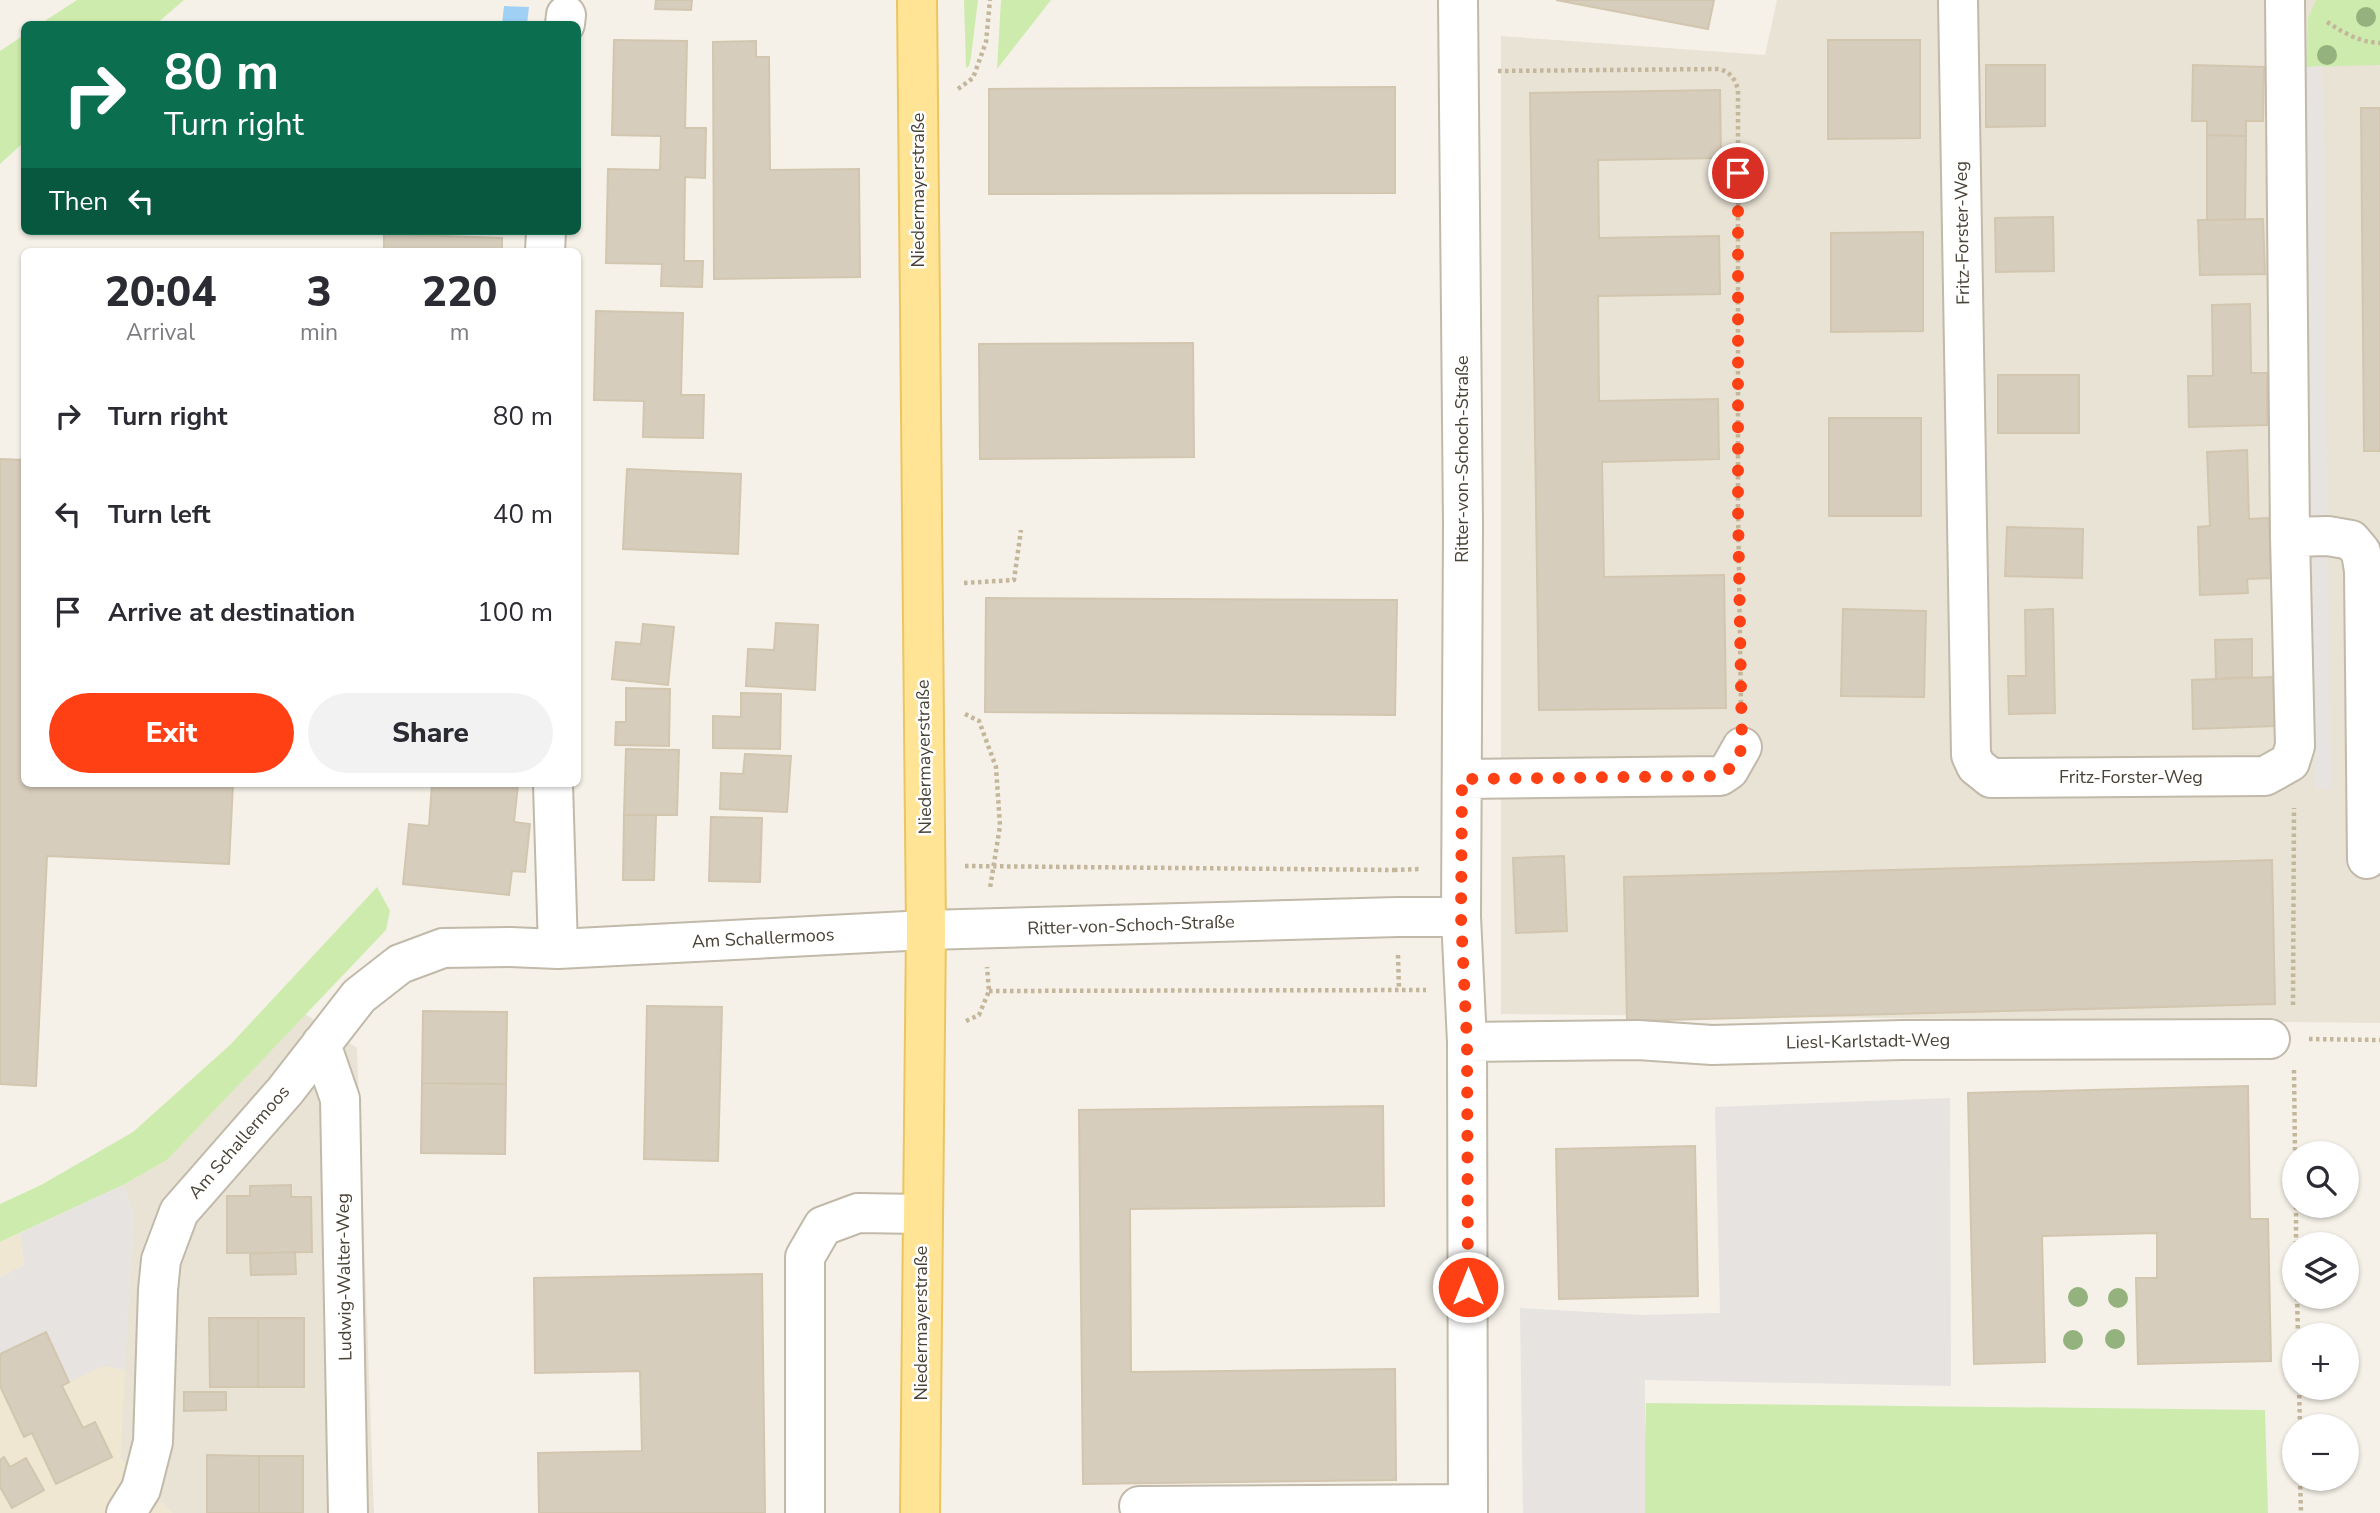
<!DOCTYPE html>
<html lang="en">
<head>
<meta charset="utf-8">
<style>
	:root { --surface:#fff; --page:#f2f2f3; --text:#2b2b33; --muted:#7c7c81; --accent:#ff3f14 }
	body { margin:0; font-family:"Nunito Sans",sans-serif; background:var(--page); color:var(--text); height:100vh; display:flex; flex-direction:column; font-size:26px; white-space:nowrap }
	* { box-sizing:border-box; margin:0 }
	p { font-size:23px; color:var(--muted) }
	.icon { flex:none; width:38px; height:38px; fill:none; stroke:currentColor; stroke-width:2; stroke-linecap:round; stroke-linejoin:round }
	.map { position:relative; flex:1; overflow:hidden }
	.drawer { position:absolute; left:21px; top:248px; width:560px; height:539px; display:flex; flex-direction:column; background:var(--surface); border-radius:10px; box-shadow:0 2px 5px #0004 }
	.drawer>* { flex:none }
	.hud { position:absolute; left:21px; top:21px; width:560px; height:214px; border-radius:10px; box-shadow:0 2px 5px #0004; background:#0b6e4f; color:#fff; overflow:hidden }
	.controls { position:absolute; left:2282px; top:1141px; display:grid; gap:14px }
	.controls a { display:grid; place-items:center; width:77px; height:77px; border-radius:50%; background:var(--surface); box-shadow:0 2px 5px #0004; font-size:35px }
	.pin { position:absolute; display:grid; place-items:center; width:60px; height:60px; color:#fff; margin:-30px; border:4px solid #fff; border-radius:50%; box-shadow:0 2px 7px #0007 }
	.me { position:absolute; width:77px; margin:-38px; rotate:0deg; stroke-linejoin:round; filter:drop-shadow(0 0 5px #0008) }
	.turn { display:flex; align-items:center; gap:24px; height:147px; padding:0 28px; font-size:32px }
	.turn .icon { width:91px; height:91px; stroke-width:2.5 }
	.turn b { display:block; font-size:49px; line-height:60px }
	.then { display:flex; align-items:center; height:66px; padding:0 28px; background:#0003; gap:14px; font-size:26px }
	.eta { display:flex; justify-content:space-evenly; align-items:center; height:119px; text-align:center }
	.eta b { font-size:42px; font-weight:800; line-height:49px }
	.cta { display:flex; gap:14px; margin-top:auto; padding:14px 28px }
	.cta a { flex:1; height:80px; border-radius:42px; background:var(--accent); color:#fff; font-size:28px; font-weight:800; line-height:80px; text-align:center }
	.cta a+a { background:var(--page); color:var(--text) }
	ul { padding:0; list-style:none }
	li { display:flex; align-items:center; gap:21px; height:98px; padding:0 28px }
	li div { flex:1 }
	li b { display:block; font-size:26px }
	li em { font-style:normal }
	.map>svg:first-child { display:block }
	.residential { fill:#e9e3d5 }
	.education { fill:#efe7d1 }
	.green { fill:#ceebae }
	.parking { fill:#e6e3e0 }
	.water { fill:#a1d0f5 }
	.building { fill:#d7cdbc; stroke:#d2c6af; stroke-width:2 }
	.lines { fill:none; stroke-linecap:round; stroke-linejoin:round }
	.minor-casing { stroke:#c1b9a9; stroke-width:42 }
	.major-casing { stroke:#ebc560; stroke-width:42 }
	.path { stroke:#c4b69a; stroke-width:4.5; stroke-dasharray:3.5 3.5; stroke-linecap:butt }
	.minor { stroke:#fff; stroke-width:38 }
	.major { stroke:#ffe496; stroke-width:38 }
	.tree { fill:#94b27d }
	.route { stroke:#ff3f14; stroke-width:12; stroke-dasharray:0 21.6 }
	.labels { text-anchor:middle; stroke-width:5; stroke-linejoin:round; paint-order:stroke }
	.street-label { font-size:18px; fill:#494236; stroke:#fff }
</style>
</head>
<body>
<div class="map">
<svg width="2380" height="1513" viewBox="0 0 2380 1513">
	<rect width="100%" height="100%" fill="#f5f1e8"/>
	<!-- residential -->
	<path class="residential" d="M1777,0H2380V1023L1501,1014V36L1765,55Z
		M305,1014L357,1048L374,1513H172L120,1458L133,1213L123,1185L167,1160Z"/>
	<!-- education -->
	<path class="education" d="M20,1233L24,1265L0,1277V1242Z
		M46,1332L105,1366L125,1370L120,1458L172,1513H0V1354Z"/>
	<!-- green -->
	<path class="green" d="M77,0H184L156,24H40Z
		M964,0H978L971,57L969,66L966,68Z
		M1001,0H1051L997,69Z
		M2316,0H2380V65L2306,67L2308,18Z
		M24,35V142L0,164V51Z
		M377,887L390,911L386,930L167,1160L123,1185L0,1242V1204L41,1185L133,1132L230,1045Z
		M1646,1403L2265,1410L2268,1513H1643Z"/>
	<!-- parking -->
	<path class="parking" d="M2322,66L2331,789H2315L2306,67Z
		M1950,1098L1951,1386L1645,1380V1513H1523L1520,1308L1642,1315L1720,1313L1715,1107Z
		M123,1185L133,1213L125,1370L104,1366L69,1382L46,1332L0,1354V1277L24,1265L20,1233Z"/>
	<!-- water -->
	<path class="water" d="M504,6L529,7L527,24H502Z"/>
	<!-- building -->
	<path class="building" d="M656,0H692L691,10L655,9Z
		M1556,0H1714L1708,29Z
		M614,40L687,41L685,128H706L705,178L685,177L684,261H703L702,287L661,286L662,264L606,263L608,169L660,170L661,136L612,135Z
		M1828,40H1920V138L1828,139Z
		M756,41V57H769L770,170L859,169L860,277L714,279L713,42Z
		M1986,65H2045V126L1986,127Z
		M2193,65L2264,67L2263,121H2246V136L2207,135V121H2192Z
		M1395,87V193L989,194V89Z
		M1720,90L1721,158L1598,160L1599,238L1719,236L1720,294L1598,296L1599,401L1718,399L1719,459L1602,462L1604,577L1724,575L1726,708L1539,710L1530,93Z
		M2361,108H2380V451H2364Z
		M2207,135L2246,136L2245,219L2207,220Z
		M2053,217L2054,271L1996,272L1995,218Z
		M2263,219L2265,274L2200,275L2198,220Z
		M1923,232V331L1831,332V233Z
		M384,234L502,238V252H384Z
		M2250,304L2251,373H2267V425L2189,427L2188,376H2213L2212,305Z
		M596,311L683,313L681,395H704L703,438L643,437L644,401L594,400Z
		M1193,343L1194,457L980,459L979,344Z
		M1998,375H2079V433H1998Z
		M1829,418H1921V516H1829Z
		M2247,450L2249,519L2269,518L2271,578L2247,579L2248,593L2200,595L2198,527L2210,526L2207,452Z
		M0,459L24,460V784H233L229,864L47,856L36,1086L0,1084Z
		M627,469L741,474L738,554L623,549Z
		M2007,527L2083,529L2082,578L2005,576Z
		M986,598L1397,600L1395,715L985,712Z
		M1843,609L1926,611L1924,697L1841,696Z
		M2053,609L2055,713L2009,714L2008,676H2026L2025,610Z
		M776,623L818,625L815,690L746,686L748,649L774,650Z
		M643,624L674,627L668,685L612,679L616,642L641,644Z
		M2252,639V677L2216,679L2215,640Z
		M2273,677L2275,726L2193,729L2192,680Z
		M626,688L670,689L669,746L615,745L616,722H626Z
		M741,693L781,694L780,749L713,748V716L741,717Z
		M626,749L679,750L677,815H624Z
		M745,754L791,756L787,812L720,809L721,773L743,774Z
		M432,784H518L514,822L530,824L525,872L512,871L509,895L403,884L409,824L429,826Z
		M624,815H656L654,880H623Z
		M711,817L762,818L760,882L709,881Z
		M1564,856L1567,931L1516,933L1513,858Z
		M2272,860L2275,1004L1627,1021L1624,877Z
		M647,1006L722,1007L718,1161L644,1159Z
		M423,1011L507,1012L506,1084L422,1083Z
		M422,1083L506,1084L505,1154L421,1153Z
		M2248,1086L2250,1219H2268L2271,1361L2138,1364L2136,1278H2157V1233L2042,1236L2045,1362L1974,1364L1968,1093Z
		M1383,1106L1384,1206L1130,1209L1131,1372L1395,1369L1396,1480L1083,1484L1079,1110Z
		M1695,1146L1698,1296L1559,1299L1556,1149Z
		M291,1185V1197H311L312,1252L227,1253V1196H250V1186Z
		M295,1252L296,1274L251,1275L250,1254Z
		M762,1274L765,1513H539L538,1453L642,1451L640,1371L535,1373L534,1278Z
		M209,1318H258V1387H210Z
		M258,1318H304V1387H258Z
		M46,1332L69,1382L62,1386L83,1428L95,1422L112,1457L56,1484L32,1433L24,1437L0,1386V1354Z
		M184,1392H226V1410L184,1411Z
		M207,1455L259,1456V1513H207Z
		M259,1456H303V1513H259Z
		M4,1457L10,1467L26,1458L44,1490L12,1508L0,1487V1460Z"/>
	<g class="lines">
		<!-- minor casing -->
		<g class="minor-casing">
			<path id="minor" d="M1458,0L1463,525L1461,917L1467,1042L1468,1513
				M1958,0L1971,755L1976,766L1991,778L2265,776L2290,762L2295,746L2290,537L2285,0
				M565,24L566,15
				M545,252L546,231
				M2290,537L2328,536L2351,540L2361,552L2364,571L2367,859
				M1462,779L1720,776L1729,770L1742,747
				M553,784L558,949
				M1467,1042L1638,1040L1712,1045L1902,1040L2270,1039
				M321,1044L340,1099L348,1513
				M1139,1506L1468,1504
				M126,1513L141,1489L153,1442L158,1290L161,1260L179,1212L285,1091L359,996L400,964L443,948L510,947L558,949L926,930L1398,917H1461
				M805,1513V1257L823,1226L858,1213L922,1214"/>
		</g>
		<!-- major casing -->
		<g class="major-casing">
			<path id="major" d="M917,0L926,930L920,1513"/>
		</g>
		<!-- path -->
		<path class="path" d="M2327,22C2344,33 2359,42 2380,43
			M1498,71L1720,69C1731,73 1734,78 1738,89V508L1741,708
			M958,89L973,78L986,42L990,0
			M964,583L1014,580L1021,530
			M965,714L979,721L996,767L1000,826L990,888
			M965,866L1394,870L1395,873
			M1394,870L1421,869
			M1398,955L1399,990
			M989,991L1426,990
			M2293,1005L2294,808
			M966,1021L979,1015L989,991L987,967
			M2309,1039L2380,1040
			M2294,1070L2295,1153
			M2296,1206V1244
			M2297,1297L2298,1335
			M2299,1388L2300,1426
			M2300,1479L2301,1513"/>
		<!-- minor -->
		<use href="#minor" class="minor"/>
		<!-- major -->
		<use href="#major" class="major"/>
	</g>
	<!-- trees -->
	<g class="tree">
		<circle cx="2366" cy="17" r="10"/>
		<circle cx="2327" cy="55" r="10"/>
		<circle cx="2078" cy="1297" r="10"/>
		<circle cx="2118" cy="1298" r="10"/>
		<circle cx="2115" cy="1339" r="10"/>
		<circle cx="2073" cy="1340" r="10"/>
	</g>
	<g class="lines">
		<!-- route -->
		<path class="route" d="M1468,1287L1467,1042L1461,917L1462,779L1720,776C1732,769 1737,760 1742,747L1738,508V173"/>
	</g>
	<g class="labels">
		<!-- street labels -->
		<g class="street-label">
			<text transform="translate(918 190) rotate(-90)" y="6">Niedermayerstraße</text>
			<text transform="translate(1962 233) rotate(-91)" y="6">Fritz-Forster-Weg</text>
			<text transform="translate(1462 459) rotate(-90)" y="6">Ritter-von-Schoch-Straße</text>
			<text transform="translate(924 757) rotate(-91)" y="6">Niedermayerstraße</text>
			<text x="2131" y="783">Fritz-Forster-Weg</text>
			<text transform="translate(1131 925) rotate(-2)" y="6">Ritter-von-Schoch-Straße</text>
			<text transform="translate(763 938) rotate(-3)" y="6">Am Schallermoos</text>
			<text transform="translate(1868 1041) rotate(-1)" y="6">Liesl-Karlstadt-Weg</text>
			<text transform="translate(239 1142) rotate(-49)" y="6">Am Schallermoos</text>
			<text transform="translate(344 1277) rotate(-91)" y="6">Ludwig-Walter-Weg</text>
			<text transform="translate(921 1323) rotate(-90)" y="6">Niedermayerstraße</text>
		</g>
	</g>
</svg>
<div class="controls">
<a><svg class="icon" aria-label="search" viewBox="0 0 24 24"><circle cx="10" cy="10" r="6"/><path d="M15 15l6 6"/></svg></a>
<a><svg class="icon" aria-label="layers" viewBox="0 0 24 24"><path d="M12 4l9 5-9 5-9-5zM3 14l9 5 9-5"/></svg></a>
<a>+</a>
<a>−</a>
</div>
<div class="pin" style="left:1738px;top:173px;background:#d93025"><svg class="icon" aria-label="arrive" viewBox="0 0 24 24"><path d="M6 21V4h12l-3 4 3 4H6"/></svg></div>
<svg class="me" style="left:1468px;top:1287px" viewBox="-20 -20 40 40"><circle r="17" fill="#ff3f14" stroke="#fff" stroke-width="3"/><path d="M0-11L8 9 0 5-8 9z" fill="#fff"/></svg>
<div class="hud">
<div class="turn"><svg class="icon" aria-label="right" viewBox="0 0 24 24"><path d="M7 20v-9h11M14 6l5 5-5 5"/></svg><div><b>80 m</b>Turn right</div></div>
<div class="then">Then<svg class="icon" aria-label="left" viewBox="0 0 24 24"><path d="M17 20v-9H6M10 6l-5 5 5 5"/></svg></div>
</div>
<section class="drawer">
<div class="eta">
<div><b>20:04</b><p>Arrival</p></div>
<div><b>3</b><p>min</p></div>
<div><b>220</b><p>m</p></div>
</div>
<ul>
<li><svg class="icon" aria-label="right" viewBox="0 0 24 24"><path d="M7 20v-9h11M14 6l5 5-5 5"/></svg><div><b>Turn right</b></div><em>80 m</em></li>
<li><svg class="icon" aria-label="left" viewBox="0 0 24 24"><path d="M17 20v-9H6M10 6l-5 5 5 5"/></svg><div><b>Turn left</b></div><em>40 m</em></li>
<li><svg class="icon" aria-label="arrive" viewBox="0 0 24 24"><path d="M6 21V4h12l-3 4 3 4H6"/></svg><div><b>Arrive at destination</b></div><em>100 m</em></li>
</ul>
<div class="cta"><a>Exit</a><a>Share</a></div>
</section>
</div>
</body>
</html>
